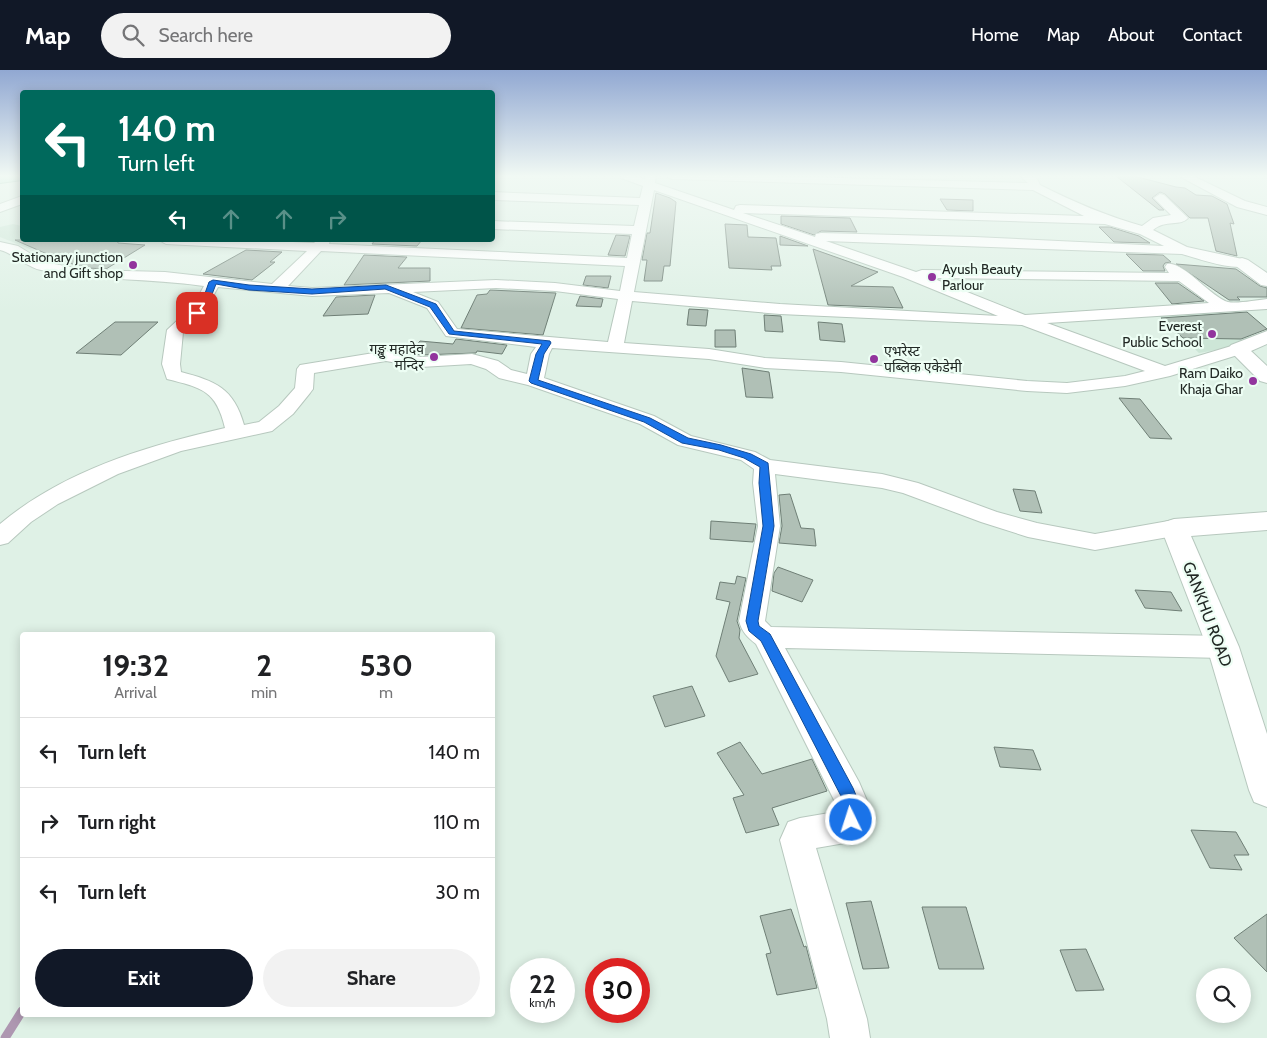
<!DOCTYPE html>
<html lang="en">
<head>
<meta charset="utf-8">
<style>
	:root { --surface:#fff; --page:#f2f2f2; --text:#202124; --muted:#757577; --line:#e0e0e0; --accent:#111827 }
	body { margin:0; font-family:Cabin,"Noto Sans Devanagari",sans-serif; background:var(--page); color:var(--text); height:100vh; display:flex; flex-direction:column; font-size:19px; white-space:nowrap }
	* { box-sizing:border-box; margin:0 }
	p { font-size:16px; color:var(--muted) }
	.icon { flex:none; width:28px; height:28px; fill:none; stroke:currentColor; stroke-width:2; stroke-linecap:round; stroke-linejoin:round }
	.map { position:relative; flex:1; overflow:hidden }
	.sheet { position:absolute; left:20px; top:562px; width:475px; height:385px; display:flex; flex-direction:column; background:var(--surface); border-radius:5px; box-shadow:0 2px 12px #0003 }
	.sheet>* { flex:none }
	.top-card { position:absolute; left:20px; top:20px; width:475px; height:152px; border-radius:5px; box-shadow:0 2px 12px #0003; background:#00695c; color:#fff; overflow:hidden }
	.controls { position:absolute; left:1196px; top:898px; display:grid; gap:10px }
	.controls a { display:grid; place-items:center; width:55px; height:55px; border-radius:50%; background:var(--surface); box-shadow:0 2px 12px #0003; font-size:25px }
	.speed { position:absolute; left:510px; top:888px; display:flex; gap:10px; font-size:25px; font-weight:700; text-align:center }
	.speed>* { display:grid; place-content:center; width:65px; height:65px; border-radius:50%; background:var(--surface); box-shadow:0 2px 12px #0003; line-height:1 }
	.speed small { font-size:12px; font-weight:400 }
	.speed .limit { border:8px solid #d22; background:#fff; color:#111 }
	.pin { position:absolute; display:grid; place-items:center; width:42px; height:42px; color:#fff; margin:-21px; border-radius:10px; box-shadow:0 2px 8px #0006 }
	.me { position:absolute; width:55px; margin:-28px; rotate:356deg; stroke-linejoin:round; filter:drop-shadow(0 0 4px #0008) }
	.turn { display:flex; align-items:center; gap:18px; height:105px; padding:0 15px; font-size:22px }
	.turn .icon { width:65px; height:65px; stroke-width:2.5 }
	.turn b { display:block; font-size:35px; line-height:42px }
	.lanes { display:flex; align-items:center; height:48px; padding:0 15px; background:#0003; justify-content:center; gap:25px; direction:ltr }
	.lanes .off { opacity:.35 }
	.eta { display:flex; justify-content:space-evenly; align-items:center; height:85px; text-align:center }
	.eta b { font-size:30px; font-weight:800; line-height:35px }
	.cta { display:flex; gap:10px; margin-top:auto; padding:10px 15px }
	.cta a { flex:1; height:58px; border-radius:30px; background:var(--accent); color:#fff; font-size:20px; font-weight:800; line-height:58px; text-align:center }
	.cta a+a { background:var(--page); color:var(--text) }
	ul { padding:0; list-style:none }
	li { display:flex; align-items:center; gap:15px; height:70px; padding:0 15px; border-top:1px solid var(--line) }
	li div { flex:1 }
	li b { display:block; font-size:19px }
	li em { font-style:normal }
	header { display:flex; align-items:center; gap:30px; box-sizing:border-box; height:70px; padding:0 25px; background:var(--accent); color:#fff }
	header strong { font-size:24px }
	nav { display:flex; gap:28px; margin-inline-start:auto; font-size:18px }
	.search { width:350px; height:45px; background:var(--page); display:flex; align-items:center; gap:12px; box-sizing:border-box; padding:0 18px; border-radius:28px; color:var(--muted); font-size:19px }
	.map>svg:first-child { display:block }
	.built { fill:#cde6d7 }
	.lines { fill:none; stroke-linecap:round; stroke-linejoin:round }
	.stream { stroke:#ae97b1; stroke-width:9 }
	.building { fill:#b0c0b6; stroke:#6f7f76 }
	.street-casing { stroke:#b7c8be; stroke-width:2 }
	.secondary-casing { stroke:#b7c8be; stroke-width:2 }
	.primary-casing { stroke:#369168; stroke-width:2 }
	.street { fill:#fff; fill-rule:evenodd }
	.secondary { fill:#fff; fill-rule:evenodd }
	.primary { fill:#8ddfba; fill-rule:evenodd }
	.route { fill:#1a73e8; stroke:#114b97 }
	.poi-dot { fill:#92349d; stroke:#edfef4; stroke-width:2 }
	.labels { text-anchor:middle; stroke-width:4.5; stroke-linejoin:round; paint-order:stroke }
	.far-poi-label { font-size:14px; fill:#212824; stroke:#edfef4; text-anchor:end }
	.street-label { font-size:16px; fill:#212824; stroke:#edfef4 }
</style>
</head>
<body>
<header>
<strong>Map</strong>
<div class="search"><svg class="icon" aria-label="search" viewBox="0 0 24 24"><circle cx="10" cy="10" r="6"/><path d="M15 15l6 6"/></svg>Search here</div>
<nav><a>Home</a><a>Map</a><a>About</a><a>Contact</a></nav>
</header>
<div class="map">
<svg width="1267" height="968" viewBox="0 0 1267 968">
	<rect width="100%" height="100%" fill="#dff1e6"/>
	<!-- built -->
	<path class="built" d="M13,154L22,156V170H58L30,179L0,167V157Z
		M1221,242L1242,257L1256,273L1199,283L1158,245Z"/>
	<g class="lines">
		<!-- stream -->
		<path class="stream" d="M5,968L22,941"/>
	</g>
	<!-- building -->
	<path class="building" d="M1116,106H1134L1176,117L1185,118L1196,125L1212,126L1227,134L1234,154L1230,153L1237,186L1216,181L1208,148H1190L1165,124L1160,122L1152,128L1164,140H1159Z
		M656,123L670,128L676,132L670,196H664L662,211H644L647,190H642L647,163H650Z
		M940,129L973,130V141L947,140Z
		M781,146L850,148L857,162L821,161L814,165L781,154Z
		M725,154L747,155L748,167L776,168L781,196H771L772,200L729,198Z
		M1099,157H1110L1139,166L1150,173L1114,172Z
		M616,165L630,166L625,186L608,185Z
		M780,166L808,176L780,175Z
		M15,170H117L118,173L145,175L106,199L88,198L42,186L47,184Z
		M375,170H422L417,176L372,174Z
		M813,179L878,202L851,216L893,217L903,238L828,235Z
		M246,180L282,182L270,192H275L252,210L203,204Z
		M1126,184L1163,185L1171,192L1165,193L1163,196L1165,201H1143Z
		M364,185L407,187L398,198H430V211L344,215Z
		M1176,194L1236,199L1260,216L1267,218V227H1237L1240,230H1229Z
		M586,206H611L608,218L583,215Z
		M1155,213H1178L1204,231L1172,234Z
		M490,220L556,223L543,265L461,258L477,225L487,224Z
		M375,225L368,244L323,246L336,227Z
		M580,226L603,229L601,237L576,236Z
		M689,239L708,240L706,256L687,255Z
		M1247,242L1267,259L1241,269L1183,268L1161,248Z
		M764,245L781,246L783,262L765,261Z
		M115,252H158L121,285L76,283Z
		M818,252L842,254L845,272L820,270Z
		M715,260H735L736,277H715Z
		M456,269L507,275L502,284L477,281L476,283L421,285L410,283L420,271L453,274Z
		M742,298L769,302L773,328L746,327Z
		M1119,328L1140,329L1172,369L1150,368Z
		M1013,419L1035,421L1042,443L1020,441Z
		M790,424L801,458L814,459L816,476L779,473L782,456L779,425Z
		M711,451L756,454L753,472L710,469Z
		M778,497L813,510L802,532L772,521L774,503Z
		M737,506L746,508L737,551L740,560L739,568L758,604L729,612L716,586L730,532L716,529L720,512L735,514Z
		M1135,520L1171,522L1182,541L1145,538Z
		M692,616L705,646L665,657L653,626Z
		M740,672L762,704L812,689L827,721L772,738L779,755L746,763L733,728L744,725L717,683Z
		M994,677L1033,680L1041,700L1000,697Z
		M1191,760L1236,762L1249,785H1234L1242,800L1210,798Z
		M871,831L889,898L863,899L846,833Z
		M922,837H966L984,899H939Z
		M791,839L804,877L806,876L817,918L777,925L766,884L771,883L760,846Z
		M1267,844V902L1234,868Z
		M1086,879L1104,920L1076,921L1060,880Z"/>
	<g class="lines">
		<!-- street casing -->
		<g class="street-casing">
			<path id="street" d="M620,106H634L645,109L646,106H656L655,113L734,140L736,136L740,135L1084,146L1033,120L672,109L666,106H766L1028,113L1020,106C1030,105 1037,105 1040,115C1074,132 1106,146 1142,156L1153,148L1171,145L1154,128L1160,124L1164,125L1188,148C1180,157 1166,149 1153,160L1187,177L1247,190L1249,193L1247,196C1230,200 1199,189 1182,184L826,171L916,202L922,200L1169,203L1165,197L1167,194C1182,190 1212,228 1228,232C1237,234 1257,230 1267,229V239L1047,253L1165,296L1238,274L1244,275L1246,279L1244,283L1170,306L1125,316L1067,323L1027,321L841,302L765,298L709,289L552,278L549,284L544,308L654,346L691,366L755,382L770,390L882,404L918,413L997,442L1037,453L1095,464L1174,450L1182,452L1185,458L1182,464L1174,466L1095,480L1028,467L981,452L903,423L882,418L775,404L780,456L765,551L771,557L1223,566L1233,569L1236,577L1233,585L1223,588L785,578L859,712L871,740L857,768L845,773L816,778L867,949L870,968H830L827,949L780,770L788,752L800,748L835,742L838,738L756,574C747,567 742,562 739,551L758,456L753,413L754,399L741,390L678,375L640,354L528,315L499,308L486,299L471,294L421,297L386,291L314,303L313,319L310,323L293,344L272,361L181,381L118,404L58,434L31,452L8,473L0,475V454C63,401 146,376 225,358C216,320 202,318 167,309L162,294L167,260L193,236L204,216C150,208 95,211 41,200C26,197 15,184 0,180V172L18,176L44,192L86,200L165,202L272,214L307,181L166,174L159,170H251L314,173L317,170H330L329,174L627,188L632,164L492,159V151L634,156L639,135L492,130V122L640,128L643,116L621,108ZM654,120L903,207L998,246L780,234L634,222ZM743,143L1105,154L1140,164L1164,176L974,167L821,163L816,164L815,167ZM321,181L625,196L620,221L555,213L496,210L312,218L288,216ZM932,208L1179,211L1209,233L1025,245ZM218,217L312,226L389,223L427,238L446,266L536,277L531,284L527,304L511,300L498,291L472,284L421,287L386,281L300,295L297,299L295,318L279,336L259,352L244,355C234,318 215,311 181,302L180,294L183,262L204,243ZM496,218L555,221L618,229L608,272L457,259L438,232L413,222ZM632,231L780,244L1022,255L1145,301L1125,306L1067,313L1027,311L841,292L765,288L709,279L624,273Z
				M1179,106H1193L1245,131L1267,137V145L1237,137Z
				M22,126V134L0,142V134Z"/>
		</g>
		<!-- secondary casing -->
		<g class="secondary-casing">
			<path id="secondary" d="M1242,188L1248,190L1267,203V216L1261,215L1236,196L1234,193L1236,190Z
				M1267,261V274L1251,281L1267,296V313L1260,311L1228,279L1231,275Z
				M1267,442V460L1191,466L1239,577L1267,664V737L1254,732L1249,720L1207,577L1161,458L1165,452L1174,449Z"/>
		</g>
		<!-- primary casing -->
		<g class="primary-casing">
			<path id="primary" d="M0,106H22V110L0,113Z"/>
		</g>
		<!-- street -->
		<use href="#street" class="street"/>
		<!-- secondary -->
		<use href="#secondary" class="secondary"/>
		<!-- primary -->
		<use href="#primary" class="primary"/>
	</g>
	<!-- sky -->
	<linearGradient id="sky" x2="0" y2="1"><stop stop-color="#91a8d2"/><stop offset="0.44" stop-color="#f1f9f4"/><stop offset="1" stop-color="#f1f9f4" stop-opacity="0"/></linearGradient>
	<rect width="1267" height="241" fill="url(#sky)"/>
	<!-- route -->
	<path class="route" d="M213,210L249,215L312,219L386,215L436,234L454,261L550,271L551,273L544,284L538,310L650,348L688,368L721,375L751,384L768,393L774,456L758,551L759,556L770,564L853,718L862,740L856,755L851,757L845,755L843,750L847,740L841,726L761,571L749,561L746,551L763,456L759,413L760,397L744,388L719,380L682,373L644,352L531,313L529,311L536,284L542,274L449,264L430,237L385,219L312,224L249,220L216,214L209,232L200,245H194L193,243L202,232L209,212Z"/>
	<!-- markers -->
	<g class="poi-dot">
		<circle cx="133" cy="195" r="5"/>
		<circle cx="932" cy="207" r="5"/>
		<circle cx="1212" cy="264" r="5"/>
		<circle cx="434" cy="287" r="5"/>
		<circle cx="874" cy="289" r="5"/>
		<circle cx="1253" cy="311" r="5"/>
	</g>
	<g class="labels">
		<!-- far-poi labels -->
		<g class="far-poi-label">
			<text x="123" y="192">Stationary junction<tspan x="123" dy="16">and Gift shop</tspan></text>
			<text x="942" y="204" text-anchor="start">Ayush Beauty<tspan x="942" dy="16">Parlour</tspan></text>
			<text x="1202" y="261">Everest<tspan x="1202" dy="16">Public School</tspan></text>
			<text x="424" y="284">गङ्खु महादेव<tspan x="424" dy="16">मन्दिर</tspan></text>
			<text x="884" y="286" text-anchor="start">एभरेस्ट<tspan x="884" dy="16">पब्लिक एकेडेमी</tspan></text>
			<text x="1243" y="308">Ram Daiko<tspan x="1243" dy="16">Khaja Ghar</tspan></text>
		</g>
		<!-- street labels -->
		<g class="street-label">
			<text transform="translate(1208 544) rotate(69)" y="6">GANKHU ROAD</text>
		</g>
	</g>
</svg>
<div class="controls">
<a><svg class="icon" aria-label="search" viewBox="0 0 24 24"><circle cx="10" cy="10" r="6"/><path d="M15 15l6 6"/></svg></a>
</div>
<div class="speed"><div>22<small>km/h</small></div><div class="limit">30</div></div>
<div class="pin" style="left:197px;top:243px;background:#d93025"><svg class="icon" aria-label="arrive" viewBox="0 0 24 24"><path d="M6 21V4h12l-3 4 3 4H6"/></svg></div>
<svg class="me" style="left:851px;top:750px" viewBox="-20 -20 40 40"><circle r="17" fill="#1a73e8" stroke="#fff" stroke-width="3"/><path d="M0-11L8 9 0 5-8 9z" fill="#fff"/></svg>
<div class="top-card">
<div class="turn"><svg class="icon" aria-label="left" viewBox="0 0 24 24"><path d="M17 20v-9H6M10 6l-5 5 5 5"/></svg><div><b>140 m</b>Turn left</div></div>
<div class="lanes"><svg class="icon" aria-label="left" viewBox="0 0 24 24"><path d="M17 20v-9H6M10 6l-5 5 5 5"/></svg><svg class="icon off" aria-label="ahead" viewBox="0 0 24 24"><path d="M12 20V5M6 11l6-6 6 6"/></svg><svg class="icon off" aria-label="ahead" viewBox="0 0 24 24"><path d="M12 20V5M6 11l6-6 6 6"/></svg><svg class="icon off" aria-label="right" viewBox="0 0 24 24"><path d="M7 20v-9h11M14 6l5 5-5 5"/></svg></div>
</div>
<section class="sheet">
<div class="eta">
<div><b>19:32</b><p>Arrival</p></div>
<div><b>2</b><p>min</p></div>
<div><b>530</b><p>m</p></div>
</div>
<ul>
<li><svg class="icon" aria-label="left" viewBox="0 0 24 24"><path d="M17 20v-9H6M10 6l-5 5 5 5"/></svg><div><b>Turn left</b></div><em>140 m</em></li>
<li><svg class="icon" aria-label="right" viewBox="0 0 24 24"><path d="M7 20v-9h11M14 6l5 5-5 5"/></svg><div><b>Turn right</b></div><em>110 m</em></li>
<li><svg class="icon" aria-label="left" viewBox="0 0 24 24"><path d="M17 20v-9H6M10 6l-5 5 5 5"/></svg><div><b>Turn left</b></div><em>30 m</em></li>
</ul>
<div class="cta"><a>Exit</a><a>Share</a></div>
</section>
</div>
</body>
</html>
